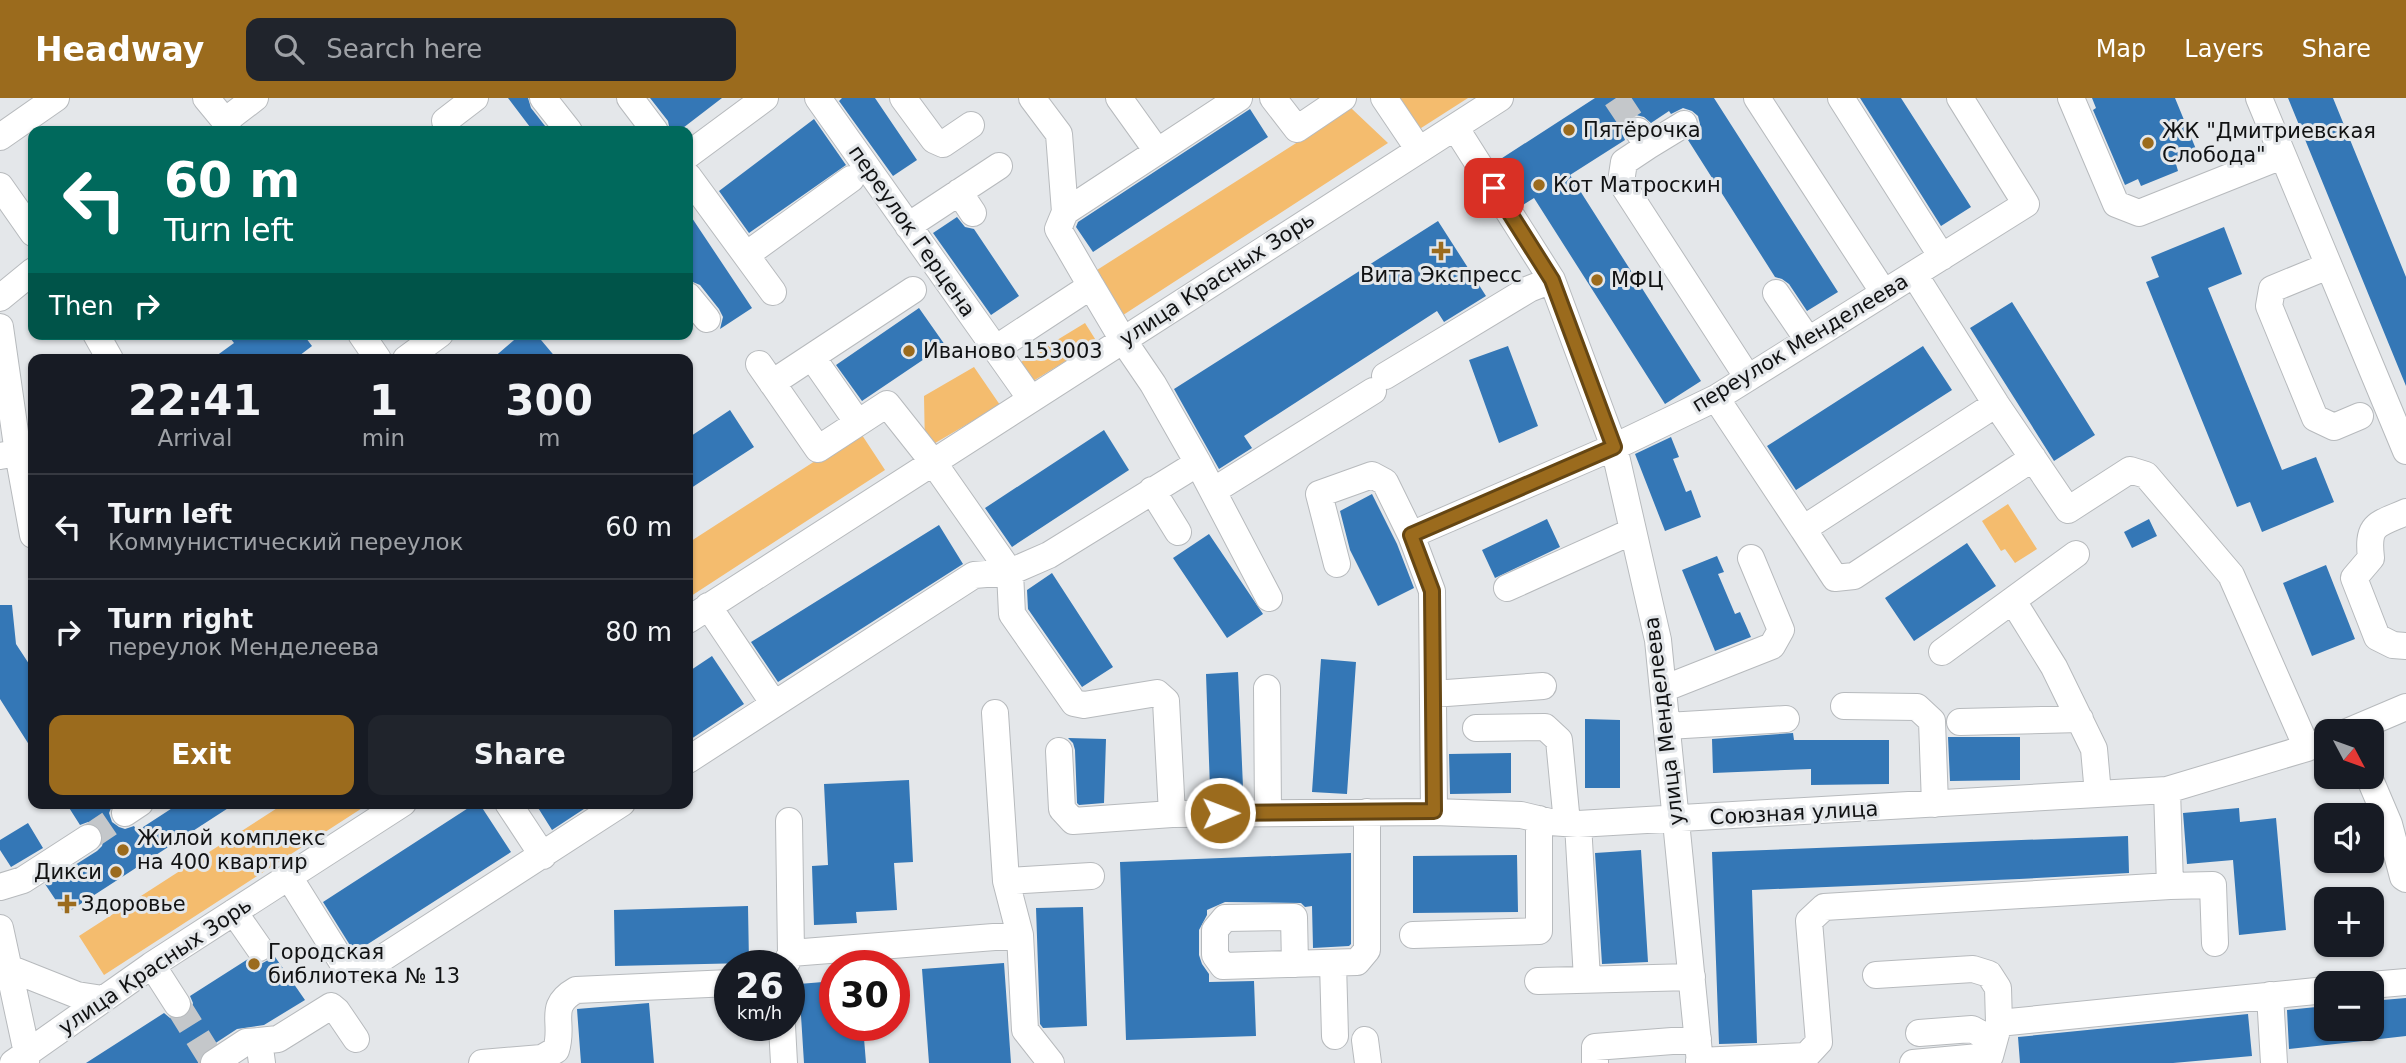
<!DOCTYPE html>
<html lang="en">
<head>
<meta charset="utf-8">
<style>
	:root { --surface:#171b24; --page:#20242c; --text:#f1f3f6; --muted:#9ea1a6; --line:#363941; --accent:#9b6b1d }
	body { margin:0; font-family:"DejaVu Sans",sans-serif; background:var(--page); color:var(--text); height:100vh; display:flex; flex-direction:column; font-size:26px; white-space:nowrap }
	* { box-sizing:border-box; margin:0 }
	p { font-size:23px; color:var(--muted) }
	.icon { flex:none; width:38px; height:38px; fill:none; stroke:currentColor; stroke-width:2; stroke-linecap:round; stroke-linejoin:round }
	.map { position:relative; flex:1; overflow:hidden }
	.panel { position:absolute; left:28px; top:256px; width:665px; height:455px; display:flex; flex-direction:column; background:var(--surface); border-radius:14px; box-shadow:0 2px 5px #0004 }
	.panel>* { flex:none }
	.guide { position:absolute; left:28px; top:28px; width:665px; height:214px; border-radius:14px; box-shadow:0 2px 5px #0004; background:#00695c; color:#fff; overflow:hidden }
	.needle { width:46px; rotate:131deg }
	.buttons { position:absolute; left:2314px; top:621px; display:grid; gap:14px }
	.buttons a { display:grid; place-items:center; width:70px; height:70px; border-radius:14px; background:var(--surface); box-shadow:0 2px 5px #0004; font-size:35px }
	.speed { position:absolute; left:714px; top:852px; display:flex; gap:14px; font-size:35px; font-weight:700; text-align:center }
	.speed>* { display:grid; place-content:center; width:91px; height:91px; border-radius:50%; background:var(--surface); box-shadow:0 2px 5px #0004; line-height:1 }
	.speed small { font-size:18px; font-weight:400 }
	.speed .limit { border:10px solid #d22; background:#fff; color:#111 }
	.pin { position:absolute; display:grid; place-items:center; width:60px; height:60px; color:#fff; margin:-30px; border-radius:14px; box-shadow:0 4px 10px #0006 }
	.me { position:absolute; width:77px; margin:-38px; rotate:89deg; stroke-linejoin:round; filter:drop-shadow(0 0 5px #0008) }
	.turn { display:flex; align-items:center; gap:24px; height:147px; padding:0 21px; font-size:32px }
	.turn .icon { width:91px; height:91px; stroke-width:2.5 }
	.turn b { display:block; font-size:49px; line-height:60px }
	.then { display:flex; align-items:center; height:66px; padding:0 21px; background:#0003; gap:14px; font-size:26px }
	.eta { display:flex; justify-content:space-evenly; align-items:center; height:119px; text-align:center }
	.eta b { font-size:42px; font-weight:700; line-height:49px }
	.cta { display:flex; gap:14px; margin-top:auto; padding:14px 21px }
	.cta a { flex:1; height:80px; border-radius:14px; background:var(--accent); color:#fff; font-size:28px; font-weight:700; line-height:80px; text-align:center }
	.cta a+a { background:var(--page); color:var(--text) }
	ul { padding:0; list-style:none }
	li { display:flex; align-items:center; gap:21px; height:105px; padding:0 21px; border-top:2px solid var(--line) }
	li div { flex:1 }
	li b { display:block; font-size:26px }
	li em { font-style:normal }
	header { display:flex; align-items:center; gap:42px; box-sizing:border-box; height:98px; padding:0 35px; background:var(--accent); color:#fff }
	header strong { font-size:33px }
	nav { display:flex; gap:38px; margin-inline-start:auto; font-size:24px }
	.search { width:490px; height:63px; background:var(--page); display:flex; align-items:center; gap:18px; box-sizing:border-box; padding:0 24px; border-radius:14px; color:var(--muted); font-size:26px }
	.map>svg:first-child { display:block }
	.green { fill:#f4bc6e }
	.building { fill:#3477b6 }
	.lines { fill:none; stroke-linecap:round; stroke-linejoin:round }
	.minor-tunnel { stroke:#c4c7ca; stroke-width:26; stroke-dasharray:26 13; stroke-linecap:butt }
	.minor-casing { stroke:#b7babd; stroke-width:28 }
	.minor { stroke:#fff; stroke-width:26 }
	.route-casing { stroke:#654613; stroke-width:18 }
	.route { stroke:#9b6b1d; stroke-width:12 }
	.poi-dot { fill:#9b6b1d; stroke:#e4e7ea; stroke-width:2.5 }
	.labels { text-anchor:middle; stroke-width:6; stroke-linejoin:round; paint-order:stroke }
	.poi-label { font-size:21px; fill:#111213; stroke:#e4e7ea; text-anchor:start }
	.street-label { font-size:21px; fill:#111213; stroke:#e4e7ea }
</style>
</head>
<body>
<header>
<strong>Headway</strong>
<div class="search"><svg class="icon" aria-label="search" viewBox="0 0 24 24"><circle cx="10" cy="10" r="6"/><path d="M15 15l6 6"/></svg>Search here</div>
<nav><a>Map</a><a>Layers</a><a>Share</a></nav>
</header>
<div class="map">
<svg width="2406" height="965" viewBox="0 0 2406 965">
	<rect width="100%" height="100%" fill="#e4e7ea"/>
	<!-- green -->
	<path class="green" d="M1398,0H1468L1418,32Z
		M1351,10L1388,45L1117,221L1086,179Z
		M1085,225L1097,244L1020,291L1008,272Z
		M974,269L1000,307L925,351L924,298Z
		M860,334L885,372L688,500V445Z
		M2008,406L2037,451L2015,465L2005,451L2001,453L1982,423Z
		M285,705H370L104,877L79,838Z"/>
	<!-- building -->
	<path class="building" d="M508,0H528L531,10L549,33H533Z
		M650,0H722L679,33H670L668,23Z
		M842,0H875L917,62L893,78L839,3Z
		M1595,0H1714L1838,194L1807,213L1789,186L1782,181L1775,179L1688,42L1697,34L1700,26L1698,18L1692,13L1683,10L1671,16L1669,13L1651,25L1644,19L1636,17L1630,20L1624,27L1622,35L1625,42L1570,77L1701,283L1665,306L1534,100L1523,107L1496,64Z
		M1860,0H1901L1971,109L1941,128Z
		M2092,0H2175L2198,56L2176,66L2178,73L2141,88L2138,81L2125,87L2093,12L2096,10Z
		M2288,0H2333L2406,179V288Z
		M1250,11L1268,39L1093,154L1076,129L1078,124Z
		M814,21L846,67L749,135L719,93Z
		M688,114L752,210L720,231L723,219L719,211L700,187L688,182Z
		M957,119L965,129L974,131L1019,198L991,217L933,135Z
		M1438,123L1486,198L1444,224L1437,213L1244,338L1252,350L1219,371L1174,291Z
		M2224,129L2242,176L2208,190L2282,372L2316,359L2334,404L2262,434L2250,404L2237,409L2146,184L2159,179L2151,159Z
		M2012,204L2095,337L2054,363L1970,230Z
		M919,210L945,247L862,303L836,267Z
		M227,236H303L312,248L295,261H212L234,245Z
		M521,236H536L557,261H492Z
		M1508,248L1538,328L1499,345L1469,262Z
		M1923,248L1952,292L1796,392L1767,348Z
		M730,312L754,349L688,392V340Z
		M1104,332L1129,372L1012,449L985,410Z
		M1671,339L1679,359L1673,361L1686,394L1691,392L1701,419L1665,433L1635,356Z
		M1372,396L1397,446L1414,490L1378,508L1350,452L1340,413Z
		M1547,421L1560,449L1495,480L1482,452Z
		M2149,421L2157,438L2132,450L2124,434Z
		M939,427L963,466L778,584L751,544Z
		M1209,436L1263,516L1227,540L1173,460Z
		M1967,445L1996,488L1914,543L1885,500Z
		M1717,458L1724,474L1718,476L1735,516L1740,514L1751,539L1715,553L1682,472Z
		M2326,467L2355,541L2312,558L2283,485Z
		M1052,475L1113,569L1082,589L1028,511L1027,492Z
		M0,507H12L16,546L33,572V653L0,601Z
		M712,558L744,606L688,643V574Z
		M1321,561L1356,564L1347,696L1312,694Z
		M1238,574L1243,689L1210,691L1206,576Z
		M1585,621L1620,622V690H1585Z
		M1793,635L1794,642H1889V686L1811,687V671L1713,675L1712,641Z
		M1948,639H2020V682L1950,683Z
		M1068,640L1106,641L1104,705L1079,707L1077,705L1075,652L1073,645Z
		M1511,655V695L1450,696L1449,656Z
		M909,682L913,764L894,765L897,812L856,814L857,825L814,827L812,768L828,767L824,686Z
		M66,705H113L109,715L112,724L119,729L125,731L134,728L137,733L180,705H236L65,816L45,786L97,753L102,748L104,740L102,732L96,726L88,724L80,727Z
		M476,705H479L511,754L357,853L353,852L323,804Z
		M535,705H593L552,732Z
		M2239,710L2240,724L2276,720L2286,832L2239,837L2233,762L2187,766L2183,715Z
		M28,725L43,750L11,769L0,752V742Z
		M2128,738L2129,775L2019,781L1752,792L1757,945L1719,946L1712,754Z
		M1641,752L1648,864L1602,866L1595,755Z
		M1351,755V846L1349,848L1313,850L1312,808L1305,809L1301,805L1225,804L1207,812V817L1199,832V857L1202,866L1209,876V884L1254,883L1256,938L1126,942L1120,764Z
		M1517,757L1518,814L1413,815V758Z
		M748,808L749,865L615,868L614,812Z
		M1083,809L1087,928L1043,930L1040,926L1036,810Z
		M273,856L305,902L264,927L237,931L205,952L200,957L198,965H86L164,915L170,920L178,922L185,920L191,913L193,905L190,898L248,861L253,864L261,866L268,862Z
		M1004,865L1011,965H929L922,871Z
		M835,883V928H863L866,965H804L799,886Z
		M2406,900V938L2371,942V903Z
		M649,905L654,965H581L577,911Z
		M2326,908V931H2362L2363,943L2289,951L2287,912Z
		M2248,916L2252,958L2173,965H2020L2018,939Z"/>
	<g class="lines">
		<!-- minor-tunnel -->
		<path class="minor-tunnel" d="M1616,0L1638,33
			M88,740L125,715
			M177,906L210,959"/>
		<!-- minor casing -->
		<g class="minor-casing">
			<path id="minor" d="M206,0L225,23L229,33
				M543,0L569,33
				M630,0L655,33
				M818,0L1031,301
				M903,0L934,42L943,46L971,27
				M1032,0L1059,36L1065,114
				M1119,0L1157,53
				M1273,0L1297,31L1343,0
				M1384,0L1419,52
				M1757,0L1884,195
				M1841,0L1942,159
				M2071,0L2116,106L2139,115L2282,58
				M2259,0L2406,353
				M225,23L255,0
				M445,23L475,0
				M1455,29L1552,182L1614,349L1658,542L1700,965
				M1638,33L1648,48L1624,64L1621,84L1748,280
				M0,39L56,0
				M1648,48L1684,26
				M688,57L765,0
				M688,78L773,194
				M0,88L33,135
				M959,94L973,115
				M908,128L999,68
				M746,157L851,81
				M2328,168L2272,191L2269,208L2315,320L2334,329L2360,318
				M1914,176L1996,306L2068,412L2130,372L2146,377L2231,477L2307,650
				M1091,188L1058,131L1065,114L1239,0
				M1776,195L1808,242
				M688,198L707,221
				M0,200L33,173
				M0,229L18,355L0,358
				M96,236L110,261
				M361,236L378,261
				M995,251L1091,188L1123,242L1153,286L1198,365L1269,500
				M812,259L858,325
				M406,261L440,236
				M759,266L818,351L887,306L933,364L1010,474L1012,516L1074,605L1084,607L1157,595L1166,603L1172,716
				M1385,278L1529,191L1552,182
				M772,285L913,192
				M1716,300L1803,431
				M1996,306L1803,431L1835,480L1854,478L2033,360
				M18,355L33,437
				M1152,392L1178,434
				M1213,393L1373,293
				M2406,414C2377,427 2367,425 2371,460L2354,480L2377,539L2393,547L2406,548
				M1411,437L1614,349L1716,300L2026,106L1960,0
				M1337,466L1319,396L1372,377L1385,384L1411,437L1432,493L1434,714
				M1507,490L1633,433
				M2013,503L2054,569L2094,651L2098,696
				M708,508L774,606
				M688,522L1500,0
				M1942,554L2076,456
				M1267,590L1268,715
				M1663,591L1772,548L1781,532L1751,460
				M1433,596L1543,588
				M1844,608L1917,609L1932,623L1935,706
				M995,615L1006,783L1020,837
				M1960,624L2080,621
				M1667,628L1786,621
				M1476,630L1545,629L1559,642L1567,725
				M2347,634L2406,609
				M1059,653L1062,711L1073,723L1172,716L1434,714L1521,717L1550,724L1578,726L2167,692L2307,650L2326,642
				M688,662L974,477L1010,474L1049,457L1198,365
				M2369,679L2389,726L2403,779L2406,781
				M2167,692L2170,788L2213,787L2215,845
				M508,705L543,758
				M125,715L140,705
				M789,723L791,855
				M1578,726L1587,881
				M289,779L344,867L367,870L622,705
				M1006,783L1091,778
				M0,789L23,782L88,740
				M234,814L259,850
				M0,830L27,955L26,965
				M1413,837L1539,833V721
				M1333,865L1335,938
				M1295,866L1294,819L1225,820L1215,832V857L1223,868L1357,864L1367,852V714
				M152,867L177,906
				M785,868L791,855L1020,837L1025,932L1051,965
				M0,871L9,870L77,897L103,901
				M1876,877L1973,871L1989,876L1998,890L1999,925
				M1538,883L1692,879
				M2371,887L2406,884
				M2270,897L2274,965
				M782,928L784,965
				M1919,935L1972,931L1994,943
				M1365,942L1368,965
				M1699,963L1806,958L1819,944L1809,823L1824,809L2170,788
				M13,965L152,867L403,705
				M214,965L246,944L259,943
				M262,965L259,943L278,941L331,908L337,913L356,941
				M482,965L542,960L556,952C565,924 546,909 576,892L730,885
				M1595,965V949L1698,941
				M1913,965L1990,958L1999,925L2326,892"/>
		</g>
		<!-- minor -->
		<use href="#minor" class="minor"/>
	</g>
	<g class="lines">
		<!-- route casing -->
		<g class="route-casing">
			<path id="route" d="M1220,715L1434,713L1432,493L1411,437L1614,349L1552,182L1494,90"/>
		</g>
		<!-- route -->
		<use href="#route" class="route"/>
	</g>
	<!-- markers -->
	<g class="poi-dot">
		<circle cx="1569" cy="32" r="7"/>
		<circle cx="2148" cy="45" r="7"/>
		<circle cx="1539" cy="87" r="7"/>
		<path d="M1437.5 142.5h7v7h7v7h-7v7h-7v-7h-7v-7h7z"/>
		<circle cx="1597" cy="182" r="7"/>
		<circle cx="909" cy="253" r="7"/>
		<circle cx="123" cy="752" r="7"/>
		<circle cx="116" cy="774" r="7"/>
		<path d="M63.5 795.5h7v7h7v7h-7v7h-7v-7h-7v-7h7z"/>
		<circle cx="254" cy="866" r="7"/>
	</g>
	<g class="labels">
		<!-- poi labels -->
		<g class="poi-label">
			<text x="1583" y="39">Пятёрочка</text>
			<text x="2162" y="40">ЖК "Дмитриевская<tspan x="2162" dy="24">Слобода"</tspan></text>
			<text x="1553" y="94">Кот Матроскин</text>
			<text x="1441" y="184" text-anchor="middle">Вита Экспресс</text>
			<text x="1611" y="189">МФЦ</text>
			<text x="923" y="260">Иваново 153003</text>
			<text x="137" y="747">Жилой комплекс<tspan x="137" dy="24">на 400 квартир</tspan></text>
			<text x="102" y="781" text-anchor="end">Дикси</text>
			<text x="81" y="813">Здоровье</text>
			<text x="268" y="861">Городская<tspan x="268" dy="24">библиотека № 13</tspan></text>
		</g>
		<!-- street labels -->
		<g class="street-label">
			<text transform="translate(912 133) rotate(55)" y="7">переулок Герцена</text>
			<text transform="translate(1217 181) rotate(-33)" y="7">улица Красных Зорь</text>
			<text transform="translate(1800 245) rotate(-31)" y="7">переулок Менделеева</text>
			<text transform="translate(1664 623) rotate(-97)" y="7">улица Менделеева</text>
			<text transform="translate(1794 715) rotate(-3)" y="7">Союзная улица</text>
			<text transform="translate(155 868) rotate(-34)" y="7">улица Красных Зорь</text>
		</g>
	</g>
</svg>
<div class="buttons">
<a><svg class="needle" viewBox="-14 -14 28 28"><path d="M0-13l5 13h-10z" fill="#e53935"/><path d="M0 13l5-13h-10z" fill="#9ea1a6"/></svg></a>
<a><svg class="icon" aria-label="sound" viewBox="0 0 24 24"><path d="M4 9h4l5-4v14l-5-4H4zM17 9q2 3 0 6"/></svg></a>
<a>+</a>
<a>−</a>
</div>
<div class="speed"><div>26<small>km/h</small></div><div class="limit">30</div></div>
<div class="pin" style="left:1494px;top:90px;background:#d93025"><svg class="icon" aria-label="arrive" viewBox="0 0 24 24"><path d="M6 21V4h12l-3 4 3 4H6"/></svg></div>
<svg class="me" style="left:1220px;top:715px" viewBox="-20 -20 40 40"><circle r="17" fill="#9b6b1d" stroke="#fff" stroke-width="3"/><path d="M0-11L8 9 0 5-8 9z" fill="#fff"/></svg>
<div class="guide">
<div class="turn"><svg class="icon" aria-label="left" viewBox="0 0 24 24"><path d="M17 20v-9H6M10 6l-5 5 5 5"/></svg><div><b>60 m</b>Turn left</div></div>
<div class="then">Then<svg class="icon" aria-label="right" viewBox="0 0 24 24"><path d="M7 20v-9h11M14 6l5 5-5 5"/></svg></div>
</div>
<section class="panel">
<div class="eta">
<div><b>22:41</b><p>Arrival</p></div>
<div><b>1</b><p>min</p></div>
<div><b>300</b><p>m</p></div>
</div>
<ul>
<li><svg class="icon" aria-label="left" viewBox="0 0 24 24"><path d="M17 20v-9H6M10 6l-5 5 5 5"/></svg><div><b>Turn left</b><p>Коммунистический переулок</p></div><em>60 m</em></li>
<li><svg class="icon" aria-label="right" viewBox="0 0 24 24"><path d="M7 20v-9h11M14 6l5 5-5 5"/></svg><div><b>Turn right</b><p>переулок Менделеева</p></div><em>80 m</em></li>
</ul>
<div class="cta"><a>Exit</a><a>Share</a></div>
</section>
</div>
</body>
</html>
